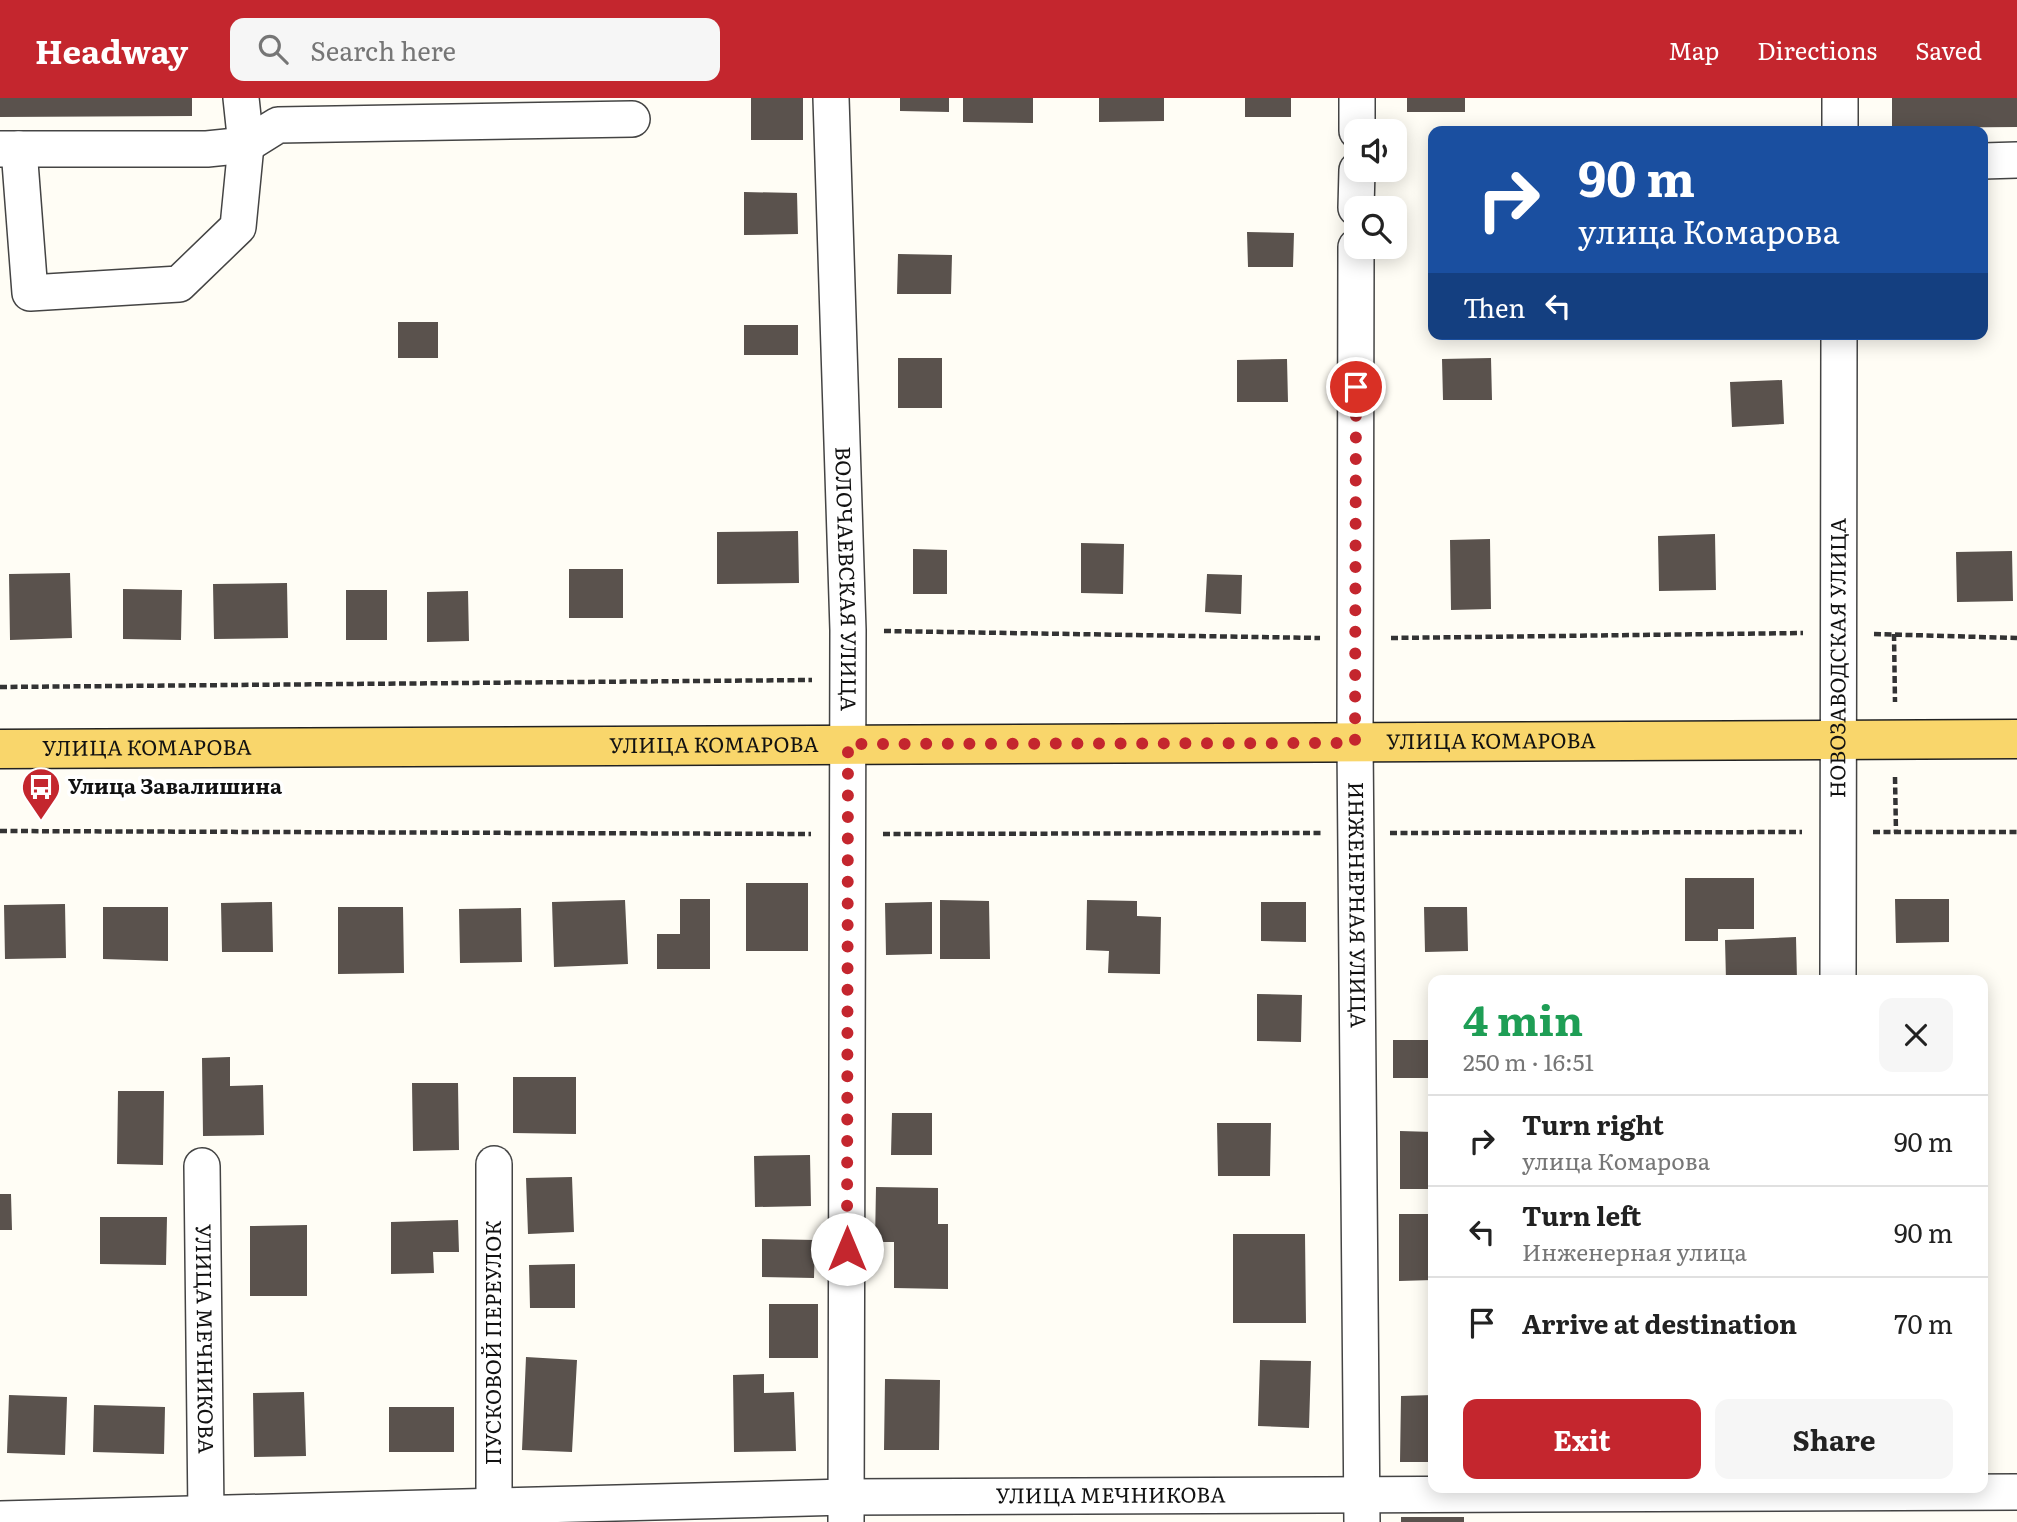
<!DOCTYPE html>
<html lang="en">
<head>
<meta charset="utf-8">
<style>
	:root { --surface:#fff; --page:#f6f6f6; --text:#222; --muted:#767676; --line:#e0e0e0; --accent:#c4262e }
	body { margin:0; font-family:Literata,serif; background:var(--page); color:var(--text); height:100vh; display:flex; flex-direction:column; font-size:26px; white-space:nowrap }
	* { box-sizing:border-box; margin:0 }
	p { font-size:23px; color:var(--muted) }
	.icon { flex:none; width:38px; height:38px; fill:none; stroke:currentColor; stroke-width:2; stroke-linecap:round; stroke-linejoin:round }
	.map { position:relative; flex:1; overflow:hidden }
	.sheet { position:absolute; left:1428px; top:877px; width:560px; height:518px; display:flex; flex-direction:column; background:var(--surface); border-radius:14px; box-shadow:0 4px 18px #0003 }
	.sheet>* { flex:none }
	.hud { position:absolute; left:1428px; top:28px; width:560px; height:214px; border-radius:14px; box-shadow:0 4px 18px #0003; background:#1a4fa0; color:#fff; overflow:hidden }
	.tools { position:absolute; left:1344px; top:21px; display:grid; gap:14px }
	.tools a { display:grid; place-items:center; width:63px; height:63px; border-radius:14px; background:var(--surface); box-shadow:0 4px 18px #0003; font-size:35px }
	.pin { position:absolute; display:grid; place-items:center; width:60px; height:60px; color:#fff; margin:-30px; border:4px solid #fff; border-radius:50%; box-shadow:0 2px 7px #0007 }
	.me { position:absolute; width:77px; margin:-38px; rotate:0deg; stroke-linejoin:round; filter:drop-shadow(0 0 5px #0008) }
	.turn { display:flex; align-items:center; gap:24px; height:147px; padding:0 35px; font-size:32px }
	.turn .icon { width:91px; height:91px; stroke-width:2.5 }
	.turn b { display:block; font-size:49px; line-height:60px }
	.then { display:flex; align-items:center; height:66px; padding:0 35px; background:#0003; gap:14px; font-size:26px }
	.round { display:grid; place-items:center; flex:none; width:74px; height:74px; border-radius:14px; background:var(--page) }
	.overview { display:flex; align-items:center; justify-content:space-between; height:119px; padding:0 35px }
	h1 { font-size:42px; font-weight:700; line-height:52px; color:#1e9e55 }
	.primary-button { display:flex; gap:14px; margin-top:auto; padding:14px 35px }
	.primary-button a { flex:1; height:80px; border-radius:14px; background:var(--accent); color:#fff; font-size:28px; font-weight:700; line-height:80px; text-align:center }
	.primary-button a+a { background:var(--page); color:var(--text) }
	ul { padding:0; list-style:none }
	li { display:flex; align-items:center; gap:21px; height:91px; padding:0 35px; border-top:2px solid var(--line) }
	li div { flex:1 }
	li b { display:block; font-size:26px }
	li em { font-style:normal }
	header { display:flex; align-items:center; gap:42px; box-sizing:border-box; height:98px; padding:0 35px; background:var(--accent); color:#fff }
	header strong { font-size:33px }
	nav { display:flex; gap:38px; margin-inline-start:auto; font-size:24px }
	.search { width:490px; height:63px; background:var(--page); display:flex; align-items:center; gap:18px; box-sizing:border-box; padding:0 24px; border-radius:14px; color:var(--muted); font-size:26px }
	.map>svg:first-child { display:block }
	.building { fill:#5a524d }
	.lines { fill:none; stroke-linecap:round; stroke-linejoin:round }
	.minor-casing { stroke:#444; stroke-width:38 }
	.major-casing { stroke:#222; stroke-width:41 }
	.path { stroke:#333; stroke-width:4.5; stroke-dasharray:7 3.5; stroke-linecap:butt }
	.minor { stroke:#fff; stroke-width:35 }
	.major { stroke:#f9d66b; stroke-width:38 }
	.route { stroke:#c4262e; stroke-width:12; stroke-dasharray:0 21.6 }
	.labels { text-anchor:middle; stroke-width:7; stroke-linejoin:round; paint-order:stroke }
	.street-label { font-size:21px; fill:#111; stroke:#fff }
	.poi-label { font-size:21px; font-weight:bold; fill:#111; stroke:#fff; text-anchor:start }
</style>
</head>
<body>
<header>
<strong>Headway</strong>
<div class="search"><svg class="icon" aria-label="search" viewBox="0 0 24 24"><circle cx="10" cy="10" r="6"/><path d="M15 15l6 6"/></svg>Search here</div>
<nav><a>Map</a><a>Directions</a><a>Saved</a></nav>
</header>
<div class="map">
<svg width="2017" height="1424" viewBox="0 0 2017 1424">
	<rect width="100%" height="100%" fill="#fffdf5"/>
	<!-- building -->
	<path class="building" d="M0,0H192V18L0,19Z
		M751,0H803V42H751Z
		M900,0H949V14L900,13Z
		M963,0H1033V25L963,24Z
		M1099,0H1164V23L1099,24Z
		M1245,0H1291V19H1245Z
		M1407,0H1465V14H1407Z
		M1892,0H2017V29L1892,30Z
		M744,94L797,95L798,136L744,137Z
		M1247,134L1294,135L1293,169H1248Z
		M898,156L952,157L951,196H897Z
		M398,224H438V260H398Z
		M744,227H798V257H744Z
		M898,260H942V310H898Z
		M1491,260L1492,302H1443L1442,261Z
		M1287,261L1288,304H1237V262Z
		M1782,282L1784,326L1732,329L1730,284Z
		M798,433L799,485L717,486V434Z
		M1715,436L1716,492L1659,493L1658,438Z
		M1490,441L1491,511L1451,512L1450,442Z
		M1081,445L1124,446L1123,496L1081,495Z
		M913,451L947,452V496H913Z
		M2012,453L2013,503L1957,504L1956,454Z
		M569,471H623V520H569Z
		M70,475L72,540L10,542L9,476Z
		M1207,476L1242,477L1241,516L1205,514Z
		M287,485L288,540L214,541L213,486Z
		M123,491L182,492L181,542L123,541Z
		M346,492H387V542H346Z
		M468,493L469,543L427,544V494Z
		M1685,780H1754V831H1718V843H1685Z
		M746,785H808V853H746Z
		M680,801H710V871H657V836H680Z
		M1895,801H1949V844L1896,845Z
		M625,802L628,866L554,869L552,804Z
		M940,802L989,803L990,861H940Z
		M1087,802L1137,803V818L1161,819L1160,876L1108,875L1109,853L1086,852Z
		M272,804L273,854H222L221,805Z
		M932,804V856L886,857L885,805Z
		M1261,804H1306V844L1261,843Z
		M65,806L66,860L5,861L4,807Z
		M103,809H168V863L103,861Z
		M338,809H403L404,875L338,876Z
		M1424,809H1467L1468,853L1425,854Z
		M521,810L522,864L460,865L459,811Z
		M1796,839L1797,882H1726L1725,842Z
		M1257,896L1302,897L1301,944L1257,943Z
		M1393,942H1429V980H1393Z
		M230,959V988L263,987L264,1037L203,1038L202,960Z
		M513,979H576V1036L513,1035Z
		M412,985H458L459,1052L413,1053Z
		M118,993H164L163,1067L117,1066Z
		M892,1015H932V1057H891Z
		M1217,1025H1271L1270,1078H1218Z
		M1400,1033L1433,1034V1091H1400Z
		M810,1057L811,1108L755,1109L754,1058Z
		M572,1079L574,1134L528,1136L526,1080Z
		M876,1089L938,1090V1126H948V1191L894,1190V1144H875Z
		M0,1096H11L12,1132H0Z
		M1399,1116H1433V1182L1399,1183Z
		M100,1119H167L166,1167L100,1166Z
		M458,1122L459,1154H433L434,1175L391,1176V1124Z
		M307,1127V1198H250V1128Z
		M1233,1136H1305L1306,1225H1233Z
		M762,1141L815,1142L814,1180L762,1179Z
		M575,1166V1210H530L529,1167Z
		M769,1206H818V1260H769Z
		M526,1259L577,1262L572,1354L522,1352Z
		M1260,1262L1311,1263L1309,1330L1258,1328Z
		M764,1276V1295L794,1294L796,1353L734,1354L733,1277Z
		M885,1281L940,1282L939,1352H884Z
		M304,1294L306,1358L254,1359L253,1295Z
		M9,1297L67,1299L65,1357L7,1355Z
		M1433,1297V1364H1400L1401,1298Z
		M94,1307L165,1309L164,1356L93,1354Z
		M389,1309H454V1354H389Z
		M1401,1419H1464V1424H1401Z"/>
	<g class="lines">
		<!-- minor casing -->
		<g class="minor-casing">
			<g id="minor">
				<path id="s1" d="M831,0L848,532L846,1424"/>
				<path d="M1357,33V0"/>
				<path d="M1840,33V0"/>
				<path d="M0,51H207L246,47L278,27L632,21"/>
				<path d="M19,51L30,195L179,186L238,129L246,47L241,0"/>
				<path d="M1983,63L2017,62"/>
				<path d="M1356,110L1357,72"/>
				<path id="s2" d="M1356,149L1355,645L1362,1424"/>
				<path id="s3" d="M1838,882L1839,236"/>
				<path id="s4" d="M202,1068L206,1416"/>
				<path id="s5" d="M0,1421L846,1399L2017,1394"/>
				<path d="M494,1424V1066"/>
			</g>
		</g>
		<!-- major casing -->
		<g class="major-casing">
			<g id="major">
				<path id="s6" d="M0,651L2017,641"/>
			</g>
		</g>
		<!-- path -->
		<path class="path" d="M884,533L1320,540
			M1874,536L2017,540
			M1894,536L1895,604
			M1391,540L1803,535
			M0,589L812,582
			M1895,679L1896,735
			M0,733L811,736
			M1873,734H2017
			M1390,735L1802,734
			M883,736L1322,735"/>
		<!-- minor -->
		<use href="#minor" class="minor"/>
		<!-- major -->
		<use href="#major" class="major"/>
	</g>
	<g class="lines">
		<!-- route -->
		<path class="route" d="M847,1151L848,646L1355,645L1356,289"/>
	</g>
	<!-- icons -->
	<defs>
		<g id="bus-pin" transform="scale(2.0125)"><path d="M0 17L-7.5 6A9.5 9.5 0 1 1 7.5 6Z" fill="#c4262e" stroke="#fff"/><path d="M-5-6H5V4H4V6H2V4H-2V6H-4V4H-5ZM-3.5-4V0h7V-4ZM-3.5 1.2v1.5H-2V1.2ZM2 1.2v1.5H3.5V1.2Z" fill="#fff"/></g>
	</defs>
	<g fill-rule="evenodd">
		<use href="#bus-pin" x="41" y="689"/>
	</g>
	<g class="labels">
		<!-- street labels -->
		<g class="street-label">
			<text dy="7" stroke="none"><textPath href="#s1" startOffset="481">ВОЛОЧАЕВСКАЯ УЛИЦА</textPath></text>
			<text dy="7" stroke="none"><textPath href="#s3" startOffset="322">НОВОЗАВОДСКАЯ УЛИЦА</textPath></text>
			<text dy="7" stroke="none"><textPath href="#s6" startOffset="1491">УЛИЦА КОМАРОВА</textPath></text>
			<text dy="7" stroke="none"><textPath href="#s6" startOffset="714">УЛИЦА КОМАРОВА</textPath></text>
			<text dy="7" stroke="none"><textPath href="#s6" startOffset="147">УЛИЦА КОМАРОВА</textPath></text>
			<text dy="7" stroke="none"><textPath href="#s2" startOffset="658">ИНЖЕНЕРНАЯ УЛИЦА</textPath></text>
			<text dy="7" stroke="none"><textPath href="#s4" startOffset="173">УЛИЦА МЕЧНИКОВА</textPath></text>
			<text transform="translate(494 1245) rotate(-90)" y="7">ПУСКОВОЙ ПЕРЕУЛОК</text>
			<text dy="7" stroke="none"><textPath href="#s5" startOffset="1111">УЛИЦА МЕЧНИКОВА</textPath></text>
		</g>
		<!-- poi labels -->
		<g class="poi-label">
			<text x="68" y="696">Улица Завалишина</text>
		</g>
	</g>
</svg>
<div class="tools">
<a><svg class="icon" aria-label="sound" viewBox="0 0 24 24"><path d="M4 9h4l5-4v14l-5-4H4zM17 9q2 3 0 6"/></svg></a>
<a><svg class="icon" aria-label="search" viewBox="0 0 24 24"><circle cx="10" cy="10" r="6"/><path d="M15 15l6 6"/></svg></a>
</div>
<div class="pin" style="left:1356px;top:289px;background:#d93025"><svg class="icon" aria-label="arrive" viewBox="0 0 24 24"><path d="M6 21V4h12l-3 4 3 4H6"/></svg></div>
<svg class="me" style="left:847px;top:1151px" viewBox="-20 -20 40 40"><circle r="19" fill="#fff"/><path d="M0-13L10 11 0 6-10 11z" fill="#c4262e"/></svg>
<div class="hud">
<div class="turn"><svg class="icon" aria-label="right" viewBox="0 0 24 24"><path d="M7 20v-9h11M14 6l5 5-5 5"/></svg><div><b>90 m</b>улица Комарова</div></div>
<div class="then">Then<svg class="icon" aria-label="left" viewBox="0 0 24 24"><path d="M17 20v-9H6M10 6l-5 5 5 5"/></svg></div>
</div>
<section class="sheet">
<div class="overview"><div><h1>4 min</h1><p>250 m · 16:51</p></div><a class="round"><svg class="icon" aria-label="close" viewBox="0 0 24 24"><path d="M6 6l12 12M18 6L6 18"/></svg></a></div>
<ul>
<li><svg class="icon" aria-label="right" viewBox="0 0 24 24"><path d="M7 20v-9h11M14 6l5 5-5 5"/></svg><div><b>Turn right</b><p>улица Комарова</p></div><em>90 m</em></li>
<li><svg class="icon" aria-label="left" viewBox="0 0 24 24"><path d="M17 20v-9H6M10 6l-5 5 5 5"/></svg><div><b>Turn left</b><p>Инженерная улица</p></div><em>90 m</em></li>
<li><svg class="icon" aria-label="arrive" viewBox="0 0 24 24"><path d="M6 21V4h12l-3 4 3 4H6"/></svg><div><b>Arrive at destination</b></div><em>70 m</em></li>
</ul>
<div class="primary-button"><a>Exit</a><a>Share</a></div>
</section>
</div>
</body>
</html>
